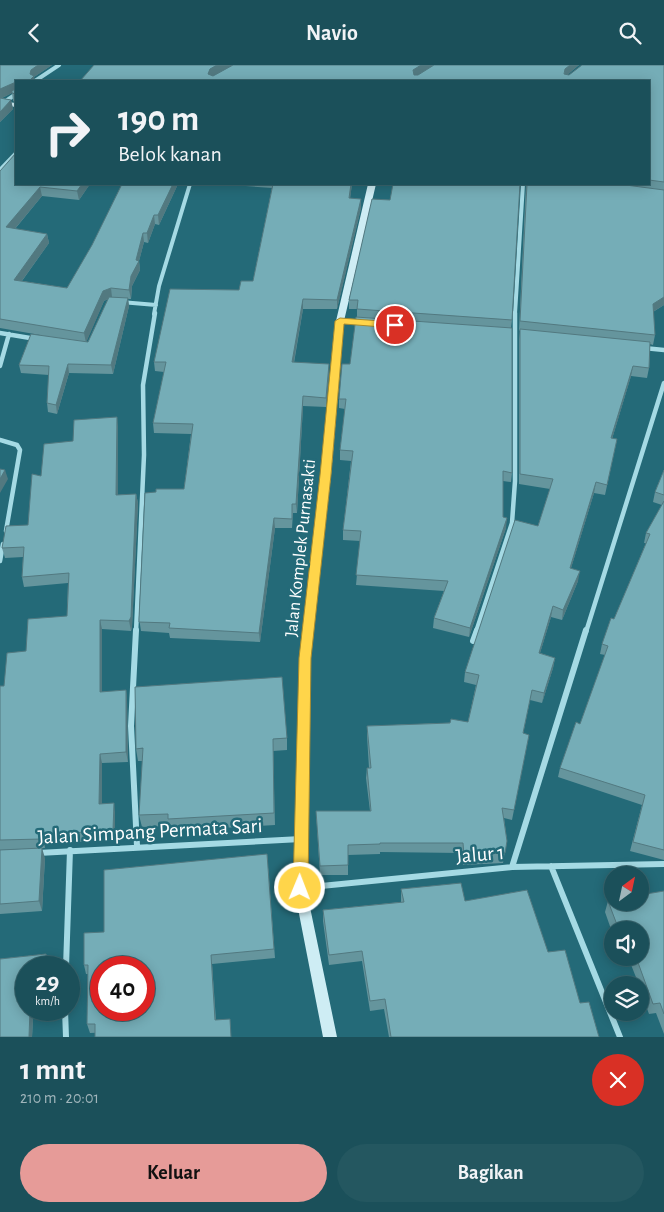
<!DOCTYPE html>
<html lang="id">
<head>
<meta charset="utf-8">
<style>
	:root { --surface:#1b505a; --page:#245760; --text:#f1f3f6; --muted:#a0b5bb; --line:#396770; --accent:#e69b98 }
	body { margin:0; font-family:"Alegreya Sans",sans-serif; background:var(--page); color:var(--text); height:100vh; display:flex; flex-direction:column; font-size:19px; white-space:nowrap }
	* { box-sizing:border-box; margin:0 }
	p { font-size:16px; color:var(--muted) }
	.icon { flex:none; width:28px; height:28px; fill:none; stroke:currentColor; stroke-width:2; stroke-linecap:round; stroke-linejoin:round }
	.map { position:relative; height:972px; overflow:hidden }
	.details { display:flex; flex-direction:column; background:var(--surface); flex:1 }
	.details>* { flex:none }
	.top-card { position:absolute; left:15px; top:15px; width:635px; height:105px; border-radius:0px; box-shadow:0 2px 12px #0003,0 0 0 1px var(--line); background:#1b505a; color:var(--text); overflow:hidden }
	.needle { width:32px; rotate:33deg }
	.buttons { position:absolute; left:604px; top:801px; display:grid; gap:10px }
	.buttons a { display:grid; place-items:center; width:45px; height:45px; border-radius:50%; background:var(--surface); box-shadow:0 2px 12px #0003,0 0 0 1px var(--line); font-size:25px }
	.speed { position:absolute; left:15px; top:891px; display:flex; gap:10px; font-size:25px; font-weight:700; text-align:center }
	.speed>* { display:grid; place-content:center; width:65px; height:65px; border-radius:50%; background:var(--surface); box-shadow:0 2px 12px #0003,0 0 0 1px var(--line); line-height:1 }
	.speed small { font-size:12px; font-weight:400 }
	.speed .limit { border:8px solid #d22; background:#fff; color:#111 }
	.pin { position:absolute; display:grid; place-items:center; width:42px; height:42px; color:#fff; margin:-21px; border:2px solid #fff; border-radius:50%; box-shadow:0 1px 5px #0007 }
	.me { position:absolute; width:55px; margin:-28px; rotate:1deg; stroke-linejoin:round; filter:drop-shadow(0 0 4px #0008) }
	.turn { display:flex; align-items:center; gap:18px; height:105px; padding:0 20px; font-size:22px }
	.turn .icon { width:65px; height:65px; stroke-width:2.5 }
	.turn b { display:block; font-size:35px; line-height:42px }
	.round { display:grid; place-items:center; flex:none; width:52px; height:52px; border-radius:26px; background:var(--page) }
	.overview { display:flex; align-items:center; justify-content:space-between; height:85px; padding:0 20px }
	h1 { font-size:30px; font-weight:700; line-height:38px }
	.cta { display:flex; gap:10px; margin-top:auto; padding:10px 20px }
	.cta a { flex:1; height:58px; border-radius:30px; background:var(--accent); color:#111; font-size:20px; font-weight:700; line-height:58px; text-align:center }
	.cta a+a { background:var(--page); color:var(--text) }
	header { display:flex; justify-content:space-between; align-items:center; height:65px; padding:0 20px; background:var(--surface); font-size:22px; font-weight:700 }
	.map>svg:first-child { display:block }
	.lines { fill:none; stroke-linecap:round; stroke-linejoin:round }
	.street-far2 { stroke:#a5dae4; stroke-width:4 }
	.street-far1 { stroke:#a5dae4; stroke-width:4.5 }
	.street { stroke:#a5dae4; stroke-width:6 }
	.secondary { fill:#ceedf4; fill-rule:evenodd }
	.wall { fill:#65959d; fill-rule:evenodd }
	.shaded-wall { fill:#527980 }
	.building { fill:#75adb7; stroke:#527980; fill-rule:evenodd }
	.route { fill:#ffd54a; stroke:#a68a30 }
	.labels { text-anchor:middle; stroke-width:5; stroke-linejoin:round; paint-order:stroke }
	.street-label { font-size:18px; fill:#fff; stroke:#246a78 }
	.near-street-label { font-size:21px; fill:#fff; stroke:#246a78 }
</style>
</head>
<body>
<header><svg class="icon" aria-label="back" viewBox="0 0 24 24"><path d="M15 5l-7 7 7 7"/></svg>Navio<svg class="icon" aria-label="search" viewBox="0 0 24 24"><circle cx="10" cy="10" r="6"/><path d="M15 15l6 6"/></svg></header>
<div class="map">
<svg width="664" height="972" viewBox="0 0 664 972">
	<rect width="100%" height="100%" fill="#246a78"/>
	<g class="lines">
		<!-- street-far2 -->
		<path class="street-far2" d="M35,16L59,0
			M3,38L16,29
			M0,105L16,88
			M121,237L156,240
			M154,249L159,221L190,119
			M515,249L523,119"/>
		<!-- street-far1 -->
		<path class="street-far1" d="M340,256L361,258
			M0,268L36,274
			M644,283L664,285
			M0,301L9,269
			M0,375L17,380L20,385L6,466
			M0,496L3,479
			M136,567L144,390L143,320L155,248
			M476,567L512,458L515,416V248
			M586,567L664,318"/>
		<!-- street -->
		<path class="street" d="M136,565L131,661L137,781
			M473,576L477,565
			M38,788L301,774
			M551,801L620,972
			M512,802L586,565
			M301,823L512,802L664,799
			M66,902L70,785
			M65,945L66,972"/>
		<!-- secondary -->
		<path class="secondary" d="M0,36L16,38V42L0,40Z
			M368,119H376L344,256L331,410L310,593L306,823L337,972H323L294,823L300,593L321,410L336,256Z"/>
	</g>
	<!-- wall -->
	<path class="wall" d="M0,0H52L34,12L35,16H16V38L13,36L12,28L2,33L11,35L13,44L0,57Z
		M433,0L418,10L434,0H579L567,10H569L664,0V240L653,247L655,270L653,280L650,279L649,303L647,313L631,311L612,374H617L605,430L594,428L571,503L578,516L562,555L551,552L540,588L555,593L553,603L542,638L530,635L523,669L529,670L512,755L504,753L507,776L503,798L463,800L461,788L380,787V789L348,790V810H320L316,746H370L366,713L367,703H369L367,671V661L468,657L476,620L464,617L465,607L538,461L550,424L519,419V274L520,266L519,265L526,119H649V16H80Z
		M0,106L16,119H90L79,135L42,131L15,164L47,169L49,178L22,216L67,223L178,119L159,160L155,159L148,178L144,177L139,196L140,205L132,221L131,234H128L129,241L113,309L69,308L57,349L48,347L47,338L49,310L21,308L19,300L40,270L0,263ZM108,234L88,277H86L104,236Z
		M219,119H352L350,133L361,143L337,244H303L294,298L329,308L326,342L303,341L297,448H293L292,463H275L260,577L170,573L169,568L141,566L139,553L184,424L191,369L154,368L153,358L164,307L155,306L154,297L239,225L253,216L272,123Z
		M390,135L512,255L511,263L512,408L511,417L503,416V452L506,463L469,572L433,563L434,553L444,526L356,520L360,476L343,475V465L351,396L340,395V385L345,344L339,343V334L350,299L357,252V244H349V235Z
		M118,361V430L136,429L138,438L132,562L131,566L102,564V627L126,625L127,635L128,697L102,698V739L115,747V774L45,780V783L0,785V621H4L26,586L67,551L68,518L24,522L22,512L23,492L5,493L2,483L28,460L41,411L73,376Z
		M664,405V795L630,786L642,740L558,712L560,703L580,659L605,590L600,589L602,579L614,554L646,478H644L646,468L662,440L653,437L655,427Z
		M287,673V685L273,686L275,760L170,766L169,761L142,762L139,750L143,696H138L136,684Z
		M0,785L45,793L42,846L0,849Z
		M267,789L275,893L212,899L216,955L231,962L90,968L87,959L88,909H86L84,900L104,867Z
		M401,824L465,836L548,887L580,938L599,972H389L384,944L370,946L362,896L329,900L323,856V845L401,837Z
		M664,826V969L656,948L649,949L640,924V920H639L628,892H640V865H612V867L605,847L608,836Z
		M46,889L49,897V902H26V945H49V951L33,954L32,972H0V894Z"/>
	<!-- shaded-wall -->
	<path class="shaded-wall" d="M38,0H52L34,12L35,16H29L31,5Z
		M217,0H233L210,13L208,9L210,4Z
		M421,0H433L413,14V5Z
		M570,0H579L564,13L565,4Z
		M16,17V26L11,27L12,28L0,34V24Z
		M11,35L13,44L0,57V47Z
		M82,119H90L79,135L77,126Z
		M173,119H178L159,160L158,150Z
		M351,119H352L349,142V133Z
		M40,122L42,131L8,172L6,162Z
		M361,134V143L337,244V235Z
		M154,150L155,159L148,178L147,168Z
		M143,168L144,177L139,196L140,205L132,221L131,234L129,225L131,211Z
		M47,169L49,178L16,224L14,215Z
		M111,223L112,232L104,236L86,278L84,268L103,226Z
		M664,232V240L651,248L653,239Z
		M128,233L129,241L113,309L111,300Z
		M303,234V244L292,307V297Z
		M68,299L69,308L57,349L56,340Z
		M329,299V308L326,342V333Z
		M633,301L631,311L609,384L611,373Z
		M303,331V341L297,448L296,439Z
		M117,352L118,361V440L116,430Z
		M5,405L8,414L0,428V414Z
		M596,417L594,428L568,513L570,503Z
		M136,429L138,438L132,562L131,566L129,556Z
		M274,453L275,463L260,577L259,568Z
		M507,453L506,463L469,572L470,563Z
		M580,506L578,516L562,555L563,545Z
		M553,541L551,552L537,598L539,588Z
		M100,555L102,564V636L100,627Z
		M555,593L553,603L542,638L544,628Z
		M126,625L127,635L128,697L126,687Z
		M100,689L102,698V748L99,739Z
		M114,738L115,747V774L113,765Z
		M43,770L45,780V783L42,774Z
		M42,783L45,793L42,846L39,836Z
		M46,889L49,897V902H46Z
		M211,890L212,899L216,964L215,955Z
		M30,945L33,954L32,972H29Z"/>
	<!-- building -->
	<path class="building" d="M0,0H38L31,5L30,9L34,11L29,16H16V18V17L0,24Z
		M94,0H217L210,4L208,9L213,11L233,0H421L413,5L414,10H418L434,0H570L565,4L564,9L569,10L582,0H664V117L649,115V16H80Z
		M16,23V30L11,27Z
		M0,33L11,35L0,47Z
		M16,88V119H82L77,126L40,122L6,162L47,169L14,215L67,223L92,180L122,119H173L158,150H154L147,168H143L136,195L139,196L131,211L129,225L111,223L103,226L84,268L0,254V106Z
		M273,119H351L349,133L361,134L337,235L303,234L292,297L329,299L326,333L303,331L296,439H292V454L274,453L259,568L169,563L170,558L139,557V553L145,428L156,427V424H184L193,359L153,358L166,297H154L170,224L239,225L241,216H253Z
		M393,119H520L512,255L357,244L358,235H349L372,134L390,135Z
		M527,119H618L664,125V232L653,239L655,270L520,256Z
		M109,232L128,233L111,300L68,299L56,340L47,338L49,301L19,300L31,269L88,277Z
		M356,252L512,263V408L503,406V452L507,453L470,563L434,553L448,516L356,510L361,466L343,465L353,386L340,385L346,334H339L342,299H350Z
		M520,264L650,277L649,303L633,301L611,373L617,374L607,420L596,417L570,503L580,506L563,545L553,541L539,588L555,593L544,628L532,625L523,668L529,670L514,745L502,743L507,776L505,788L464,790L463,778H380V779L348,780V800L320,801L316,746H371L367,703H371L367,661L450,658L451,654L468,657L479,610L465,607L515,455L538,461L553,414L520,409Z
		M117,352L116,430L136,429L131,552L129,556L100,555V627L126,625V687L100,689L99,739L114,738L113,765L43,770L42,774L0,775V621H4L7,588L26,586L28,554L67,551L69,508L22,512L24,482L2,483L6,461L28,460L32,409L41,411L44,379L73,376L74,355Z
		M0,404L5,405L0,414Z
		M664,405V430L655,427Z
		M664,436V785L633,777L645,730L560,703L576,657L580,659L608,581L602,579L611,553L614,554L650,469L646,468Z
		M282,612L287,673L273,674L274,748L168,754V749L139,750L143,683L136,684L135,622Z
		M42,783L39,836L0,839V785Z
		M267,789L274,884L211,890L215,955L230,954L231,972H95V959H87L88,900H84V868L104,867V805ZM101,902H144V945H101Z
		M461,818L465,836L527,825L548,887L565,885L580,938L589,937L599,972H391L385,934L370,936L362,886L329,890L323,845L404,837L401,824Z
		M664,826V949L660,938L653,939L636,892H640V865H619L608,836L612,835V838H640V830Z
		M46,889V902H26V945H31H30L29,972H0V894Z"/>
	<!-- route -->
	<path class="route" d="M340,253L395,257L399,260L395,263L344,259L331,410L311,593L308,823L306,827L300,829L295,827L293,823L299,593L320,410L335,256Z"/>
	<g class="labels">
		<!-- street labels -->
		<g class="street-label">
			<text transform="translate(300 483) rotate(-84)" y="6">Jalan Komplek Purnasakti</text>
		</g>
		<!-- near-street labels -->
		<g class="near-street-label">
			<text transform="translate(150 766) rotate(-3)" y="7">Jalan Simpang Permata Sari</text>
			<text transform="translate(480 789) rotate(-5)" y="7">Jalur 1</text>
		</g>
	</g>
</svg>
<div class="buttons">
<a><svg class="needle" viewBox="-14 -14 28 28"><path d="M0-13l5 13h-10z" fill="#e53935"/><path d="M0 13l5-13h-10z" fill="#a0b5bb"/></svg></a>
<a><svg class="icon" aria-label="sound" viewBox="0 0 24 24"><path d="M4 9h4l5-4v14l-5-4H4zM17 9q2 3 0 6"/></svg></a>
<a><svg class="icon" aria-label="layers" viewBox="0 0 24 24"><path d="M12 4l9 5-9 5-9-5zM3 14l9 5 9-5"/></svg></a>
</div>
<div class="speed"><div>29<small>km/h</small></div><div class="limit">40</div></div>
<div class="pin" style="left:395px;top:260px;background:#d93025"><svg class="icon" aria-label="arrive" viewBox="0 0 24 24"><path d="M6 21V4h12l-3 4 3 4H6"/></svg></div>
<svg class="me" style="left:300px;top:823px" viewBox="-20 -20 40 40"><circle r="17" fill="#ffd54a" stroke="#fff" stroke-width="3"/><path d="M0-11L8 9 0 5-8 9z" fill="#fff"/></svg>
<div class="top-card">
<div class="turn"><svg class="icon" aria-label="right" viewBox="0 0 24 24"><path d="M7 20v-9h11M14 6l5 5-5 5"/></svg><div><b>190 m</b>Belok kanan</div></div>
</div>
</div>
<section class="details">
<div class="overview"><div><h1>1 mnt</h1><p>210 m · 20:01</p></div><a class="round" style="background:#d93025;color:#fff"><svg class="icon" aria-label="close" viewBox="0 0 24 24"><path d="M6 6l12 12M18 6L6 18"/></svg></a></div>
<div class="cta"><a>Keluar</a><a>Bagikan</a></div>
</section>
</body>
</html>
